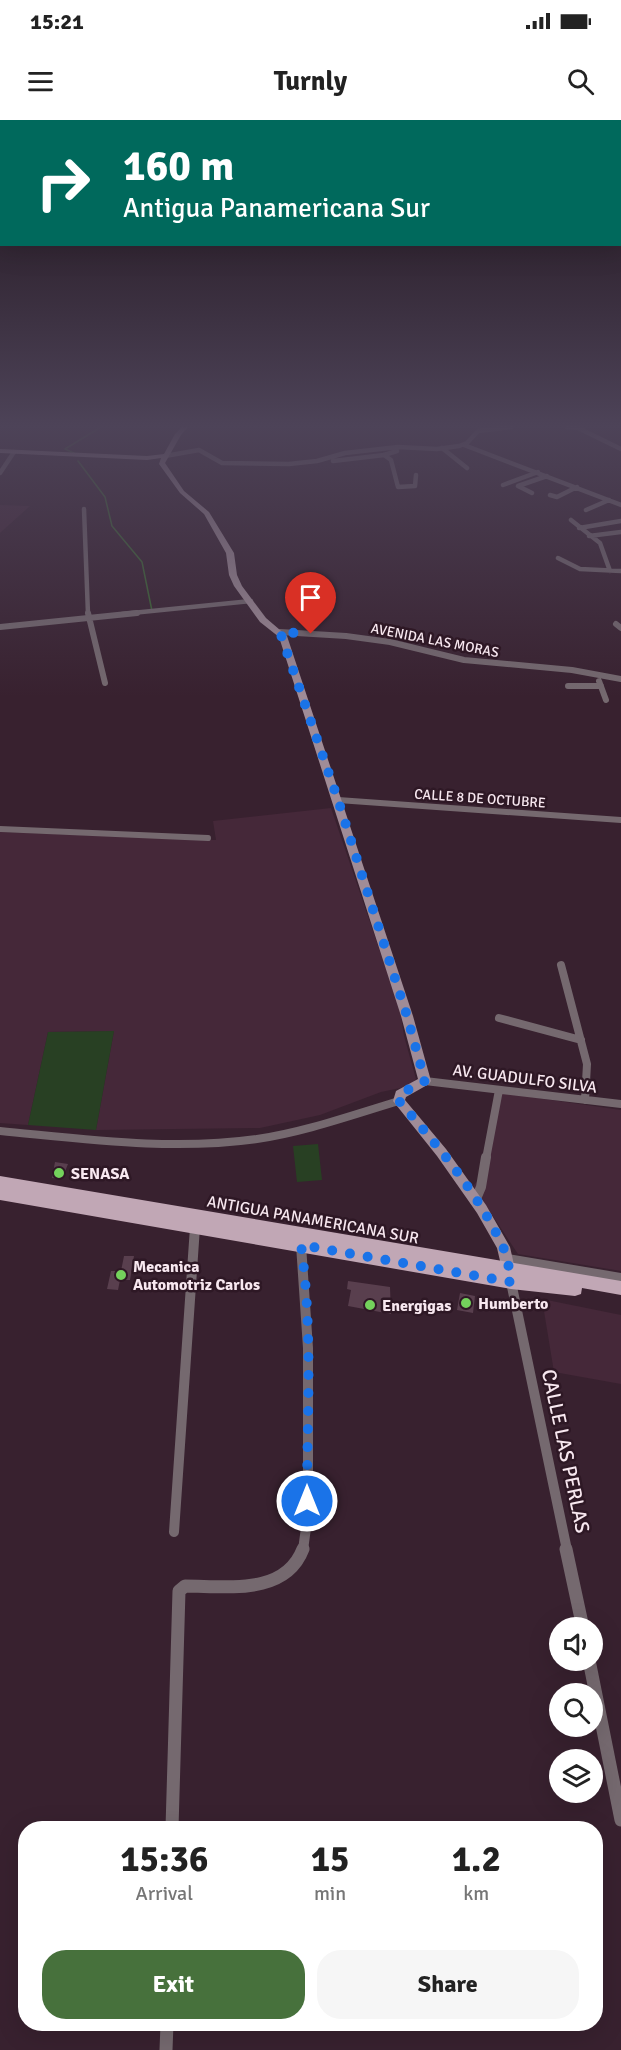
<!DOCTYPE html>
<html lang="en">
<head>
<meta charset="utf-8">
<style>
	:root { --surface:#fff; --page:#f6f6f6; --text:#222; --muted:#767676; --accent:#47713c }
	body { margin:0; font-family:Signika,sans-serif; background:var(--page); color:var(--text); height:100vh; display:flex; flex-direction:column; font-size:22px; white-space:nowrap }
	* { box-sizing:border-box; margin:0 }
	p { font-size:20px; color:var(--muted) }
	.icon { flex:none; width:33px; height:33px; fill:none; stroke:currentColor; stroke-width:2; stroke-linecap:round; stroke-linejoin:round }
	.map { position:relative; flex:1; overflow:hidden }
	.details { position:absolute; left:18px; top:1701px; width:585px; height:210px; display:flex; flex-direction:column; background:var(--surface); border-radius:24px; box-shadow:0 6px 24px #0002 }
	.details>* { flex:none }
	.guide { position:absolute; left:0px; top:0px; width:621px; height:126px; box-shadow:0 6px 24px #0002; background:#00695c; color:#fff; overflow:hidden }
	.fabs { position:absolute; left:549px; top:1497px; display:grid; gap:12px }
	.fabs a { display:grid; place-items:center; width:54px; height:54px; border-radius:50%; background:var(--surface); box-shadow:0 6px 24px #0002; font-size:30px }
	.pin { position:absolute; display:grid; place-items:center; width:51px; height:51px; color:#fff; margin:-62px -26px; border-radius:50% 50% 50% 0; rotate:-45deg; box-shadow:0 0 6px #0007 }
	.pin .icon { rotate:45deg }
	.me { position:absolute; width:66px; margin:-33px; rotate:0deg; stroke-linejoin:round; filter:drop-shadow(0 0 4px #0008) }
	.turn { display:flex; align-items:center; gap:21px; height:126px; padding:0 24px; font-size:27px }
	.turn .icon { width:78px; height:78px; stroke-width:2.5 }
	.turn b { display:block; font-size:42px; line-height:51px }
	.eta { display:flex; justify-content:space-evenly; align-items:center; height:102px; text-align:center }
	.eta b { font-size:36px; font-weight:700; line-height:42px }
	.primary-button { display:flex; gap:12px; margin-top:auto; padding:12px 24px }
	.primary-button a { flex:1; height:69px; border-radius:24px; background:var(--accent); color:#fff; font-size:24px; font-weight:700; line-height:69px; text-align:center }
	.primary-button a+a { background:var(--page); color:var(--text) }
	.status { display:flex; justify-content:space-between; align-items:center; height:42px; padding:0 30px; background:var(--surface); direction:ltr }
	.status svg { height:16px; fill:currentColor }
	header { display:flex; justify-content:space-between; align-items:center; height:78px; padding:0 24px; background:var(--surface); font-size:27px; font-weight:700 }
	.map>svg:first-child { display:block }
	.built { fill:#452839 }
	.green { fill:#284023 }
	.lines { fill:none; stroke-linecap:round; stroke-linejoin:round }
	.stream { stroke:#3d6933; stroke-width:1.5 }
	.building { fill:#593f4e }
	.street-far4 { stroke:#75696f; stroke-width:4.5 }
	.street-far3 { stroke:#75696f; stroke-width:6 }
	.street-far2 { stroke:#75696f; stroke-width:8 }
	.street-far1 { stroke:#75696f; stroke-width:10 }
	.street { stroke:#75696f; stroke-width:13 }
	.secondary { fill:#a08c97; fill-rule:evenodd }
	.primary { fill:#c1a7b5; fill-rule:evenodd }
	.route { stroke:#1a73e8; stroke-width:10; stroke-dasharray:0 18 }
	.poi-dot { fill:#74d25c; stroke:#2e1825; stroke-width:2 }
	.labels { text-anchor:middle; stroke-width:5; stroke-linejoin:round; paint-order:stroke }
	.far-street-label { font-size:14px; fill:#f8e8f0; stroke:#2e1825 }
	.street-label { font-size:16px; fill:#f8e8f0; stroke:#2e1825 }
	.poi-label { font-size:16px; font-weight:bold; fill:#f8e8f0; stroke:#2e1825; text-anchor:start }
	.near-street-label { font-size:20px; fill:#f8e8f0; stroke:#2e1825 }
</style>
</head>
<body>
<div class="status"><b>15:21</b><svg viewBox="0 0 49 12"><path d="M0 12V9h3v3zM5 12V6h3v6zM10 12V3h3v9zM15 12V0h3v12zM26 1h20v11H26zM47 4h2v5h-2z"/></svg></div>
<header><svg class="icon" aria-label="menu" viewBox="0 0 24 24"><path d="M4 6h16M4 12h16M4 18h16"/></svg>Turnly<svg class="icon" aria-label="search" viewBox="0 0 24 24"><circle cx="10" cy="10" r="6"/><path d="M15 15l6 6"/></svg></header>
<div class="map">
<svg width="621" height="1930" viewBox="0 0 621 1930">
	<rect width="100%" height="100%" fill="#38212f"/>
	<!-- built -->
	<path class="built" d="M0,385L30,386L0,413Z
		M331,688L400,890L404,916L416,959L410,966L381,972L320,995L260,1008L96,1010L114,911L48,912L28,1005L0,1003V712L216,720L213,701Z
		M495,972L621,990V1151L518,1134L473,1066L481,1057Z
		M542,1179L621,1195V1264L554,1252Z"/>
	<!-- green -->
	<path class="green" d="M114,911L96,1010L28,1005L48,912Z
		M318,1024L322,1060L297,1062L293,1026Z"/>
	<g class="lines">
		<!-- stream -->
		<path class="stream" d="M74,333L65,329L101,307
			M78,341L105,377L112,406L142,442L152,491"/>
	</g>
	<!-- building -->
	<path class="building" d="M55,1042L68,1044L62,1059L52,1058Z
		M124,1136H134L130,1160H120L118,1170L107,1169L111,1151H121Z
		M348,1161L390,1167L391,1194L348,1186L351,1170L347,1169Z
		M460,1173L475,1176L473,1193L457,1190Z"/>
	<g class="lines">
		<!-- street-far4 -->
		<path class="street-far4" d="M567,307L578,308L621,329
			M464,325L621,385
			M442,328L467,348
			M384,335L391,340L398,367L415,366L416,355
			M165,336L199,330L222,343L289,344L317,341L345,333L398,327L437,329L459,326L467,323L478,311L511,307
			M333,341L384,335L397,331
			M0,353L14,332
			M503,365L538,352
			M532,373L518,366L547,356
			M550,375L557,377L577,367
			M84,389L88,494
			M586,390L609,380
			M571,400L600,423L610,451
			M579,408L621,401
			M589,416L621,412
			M558,438L580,449L621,451
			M122,494L251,481"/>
		<!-- street-far3 -->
		<path class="street-far3" d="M88,493L105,563
			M616,504L621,508
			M0,507L137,493
			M280,512L346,516L390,522L464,540L572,550L621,559
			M599,561L606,580
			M568,566H601
			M338,680L621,700
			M0,709L208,718"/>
		<!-- street-far2 -->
		<path class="street-far2" d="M561,845L587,944L585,980
			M499,898L581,920
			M425,961L621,984
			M0,1011C85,1019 171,1031 257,1019C305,1012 352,995 399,981
			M486,1039L499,970"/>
		<!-- street-far1 -->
		<path class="street-far1" d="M475,1081L481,1067L486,1037
			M301,1125L308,1228V1393L303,1430
			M507,1139L621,1158
			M511,1162L567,1430
			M174,1412L195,1107"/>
		<!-- street -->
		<path class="street" d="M566,1429L583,1508
			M589,1540L621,1700
			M172,1708L179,1471L185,1466C226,1466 285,1476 303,1429
			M166,1930L167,1904"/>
		<!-- secondary -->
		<path class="secondary" d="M182,307H188L181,315L165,343L184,371L209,392L234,433L237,455L242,466L266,498L287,516L413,896L431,961L429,964L406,977L405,980L446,1029L486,1085L510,1127L517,1158L515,1162L510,1164L505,1162L497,1128L477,1093L437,1036L393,981L396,971L418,959L401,896L279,517L260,502L234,466L229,455L226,433L204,394L180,373L159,344L161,338L147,340L0,333V329L147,336L164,334L175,314Z"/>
		<!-- primary -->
		<path class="primary" d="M0,1056L621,1161V1175L582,1168L581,1174L575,1176L511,1169L0,1080Z"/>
	</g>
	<!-- sky -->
	<linearGradient id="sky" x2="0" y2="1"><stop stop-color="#1f121a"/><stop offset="0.53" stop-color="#4d4358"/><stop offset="1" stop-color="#4d4358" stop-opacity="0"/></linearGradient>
	<rect width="621" height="577" fill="url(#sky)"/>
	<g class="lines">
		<!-- route -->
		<path class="route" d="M307,1381C307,1296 313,1210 301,1125L511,1162C509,1150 508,1137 503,1127C478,1073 437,1025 399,981L400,974L425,961L407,896L338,680L280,512L311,514"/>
	</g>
	<!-- markers -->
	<g class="poi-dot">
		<circle cx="59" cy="1053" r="6"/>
		<circle cx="121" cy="1155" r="6"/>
		<circle cx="466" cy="1183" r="6"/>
		<circle cx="370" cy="1185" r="6"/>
	</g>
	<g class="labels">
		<!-- far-street labels -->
		<g class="far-street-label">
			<text transform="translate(435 520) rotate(11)" y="5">AVENIDA LAS MORAS</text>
			<text transform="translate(480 678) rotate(4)" y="5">CALLE 8 DE OCTUBRE</text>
		</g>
		<!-- street labels -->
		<g class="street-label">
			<text transform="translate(525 958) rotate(7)" y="6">AV. GUADULFO SILVA</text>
			<text transform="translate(313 1099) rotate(10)" y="6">ANTIGUA PANAMERICANA SUR</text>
		</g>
		<!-- poi labels -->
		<g class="poi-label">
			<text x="71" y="1059">SENASA</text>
			<text x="133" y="1152">Mecanica<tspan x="133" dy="18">Automotriz Carlos</tspan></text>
			<text x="478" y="1189">Humberto</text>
			<text x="382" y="1191">Energigas</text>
		</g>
		<!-- near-street labels -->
		<g class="near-street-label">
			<text transform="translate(566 1331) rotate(78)" y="7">CALLE LAS PERLAS</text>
		</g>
	</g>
</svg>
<div class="fabs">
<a><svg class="icon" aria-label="sound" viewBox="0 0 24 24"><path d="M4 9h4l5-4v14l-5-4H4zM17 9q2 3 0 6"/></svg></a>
<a><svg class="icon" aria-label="search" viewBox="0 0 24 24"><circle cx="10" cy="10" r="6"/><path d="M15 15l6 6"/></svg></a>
<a><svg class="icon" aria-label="layers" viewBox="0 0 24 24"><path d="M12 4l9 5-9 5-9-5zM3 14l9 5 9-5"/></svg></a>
</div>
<div class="pin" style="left:311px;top:514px;background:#d93025"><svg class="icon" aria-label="arrive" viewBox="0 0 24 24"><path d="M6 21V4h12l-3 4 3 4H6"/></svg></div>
<svg class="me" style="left:307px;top:1381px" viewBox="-20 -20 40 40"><circle r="17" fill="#1a73e8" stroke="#fff" stroke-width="3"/><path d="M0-11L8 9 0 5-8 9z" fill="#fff"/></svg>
<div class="guide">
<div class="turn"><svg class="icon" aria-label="right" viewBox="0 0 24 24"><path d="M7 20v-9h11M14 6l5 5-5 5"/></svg><div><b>160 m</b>Antigua Panamericana Sur</div></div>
</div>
<section class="details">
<div class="eta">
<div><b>15:36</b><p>Arrival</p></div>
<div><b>15</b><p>min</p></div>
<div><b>1.2</b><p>km</p></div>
</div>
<div class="primary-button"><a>Exit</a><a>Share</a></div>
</section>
</div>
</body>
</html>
